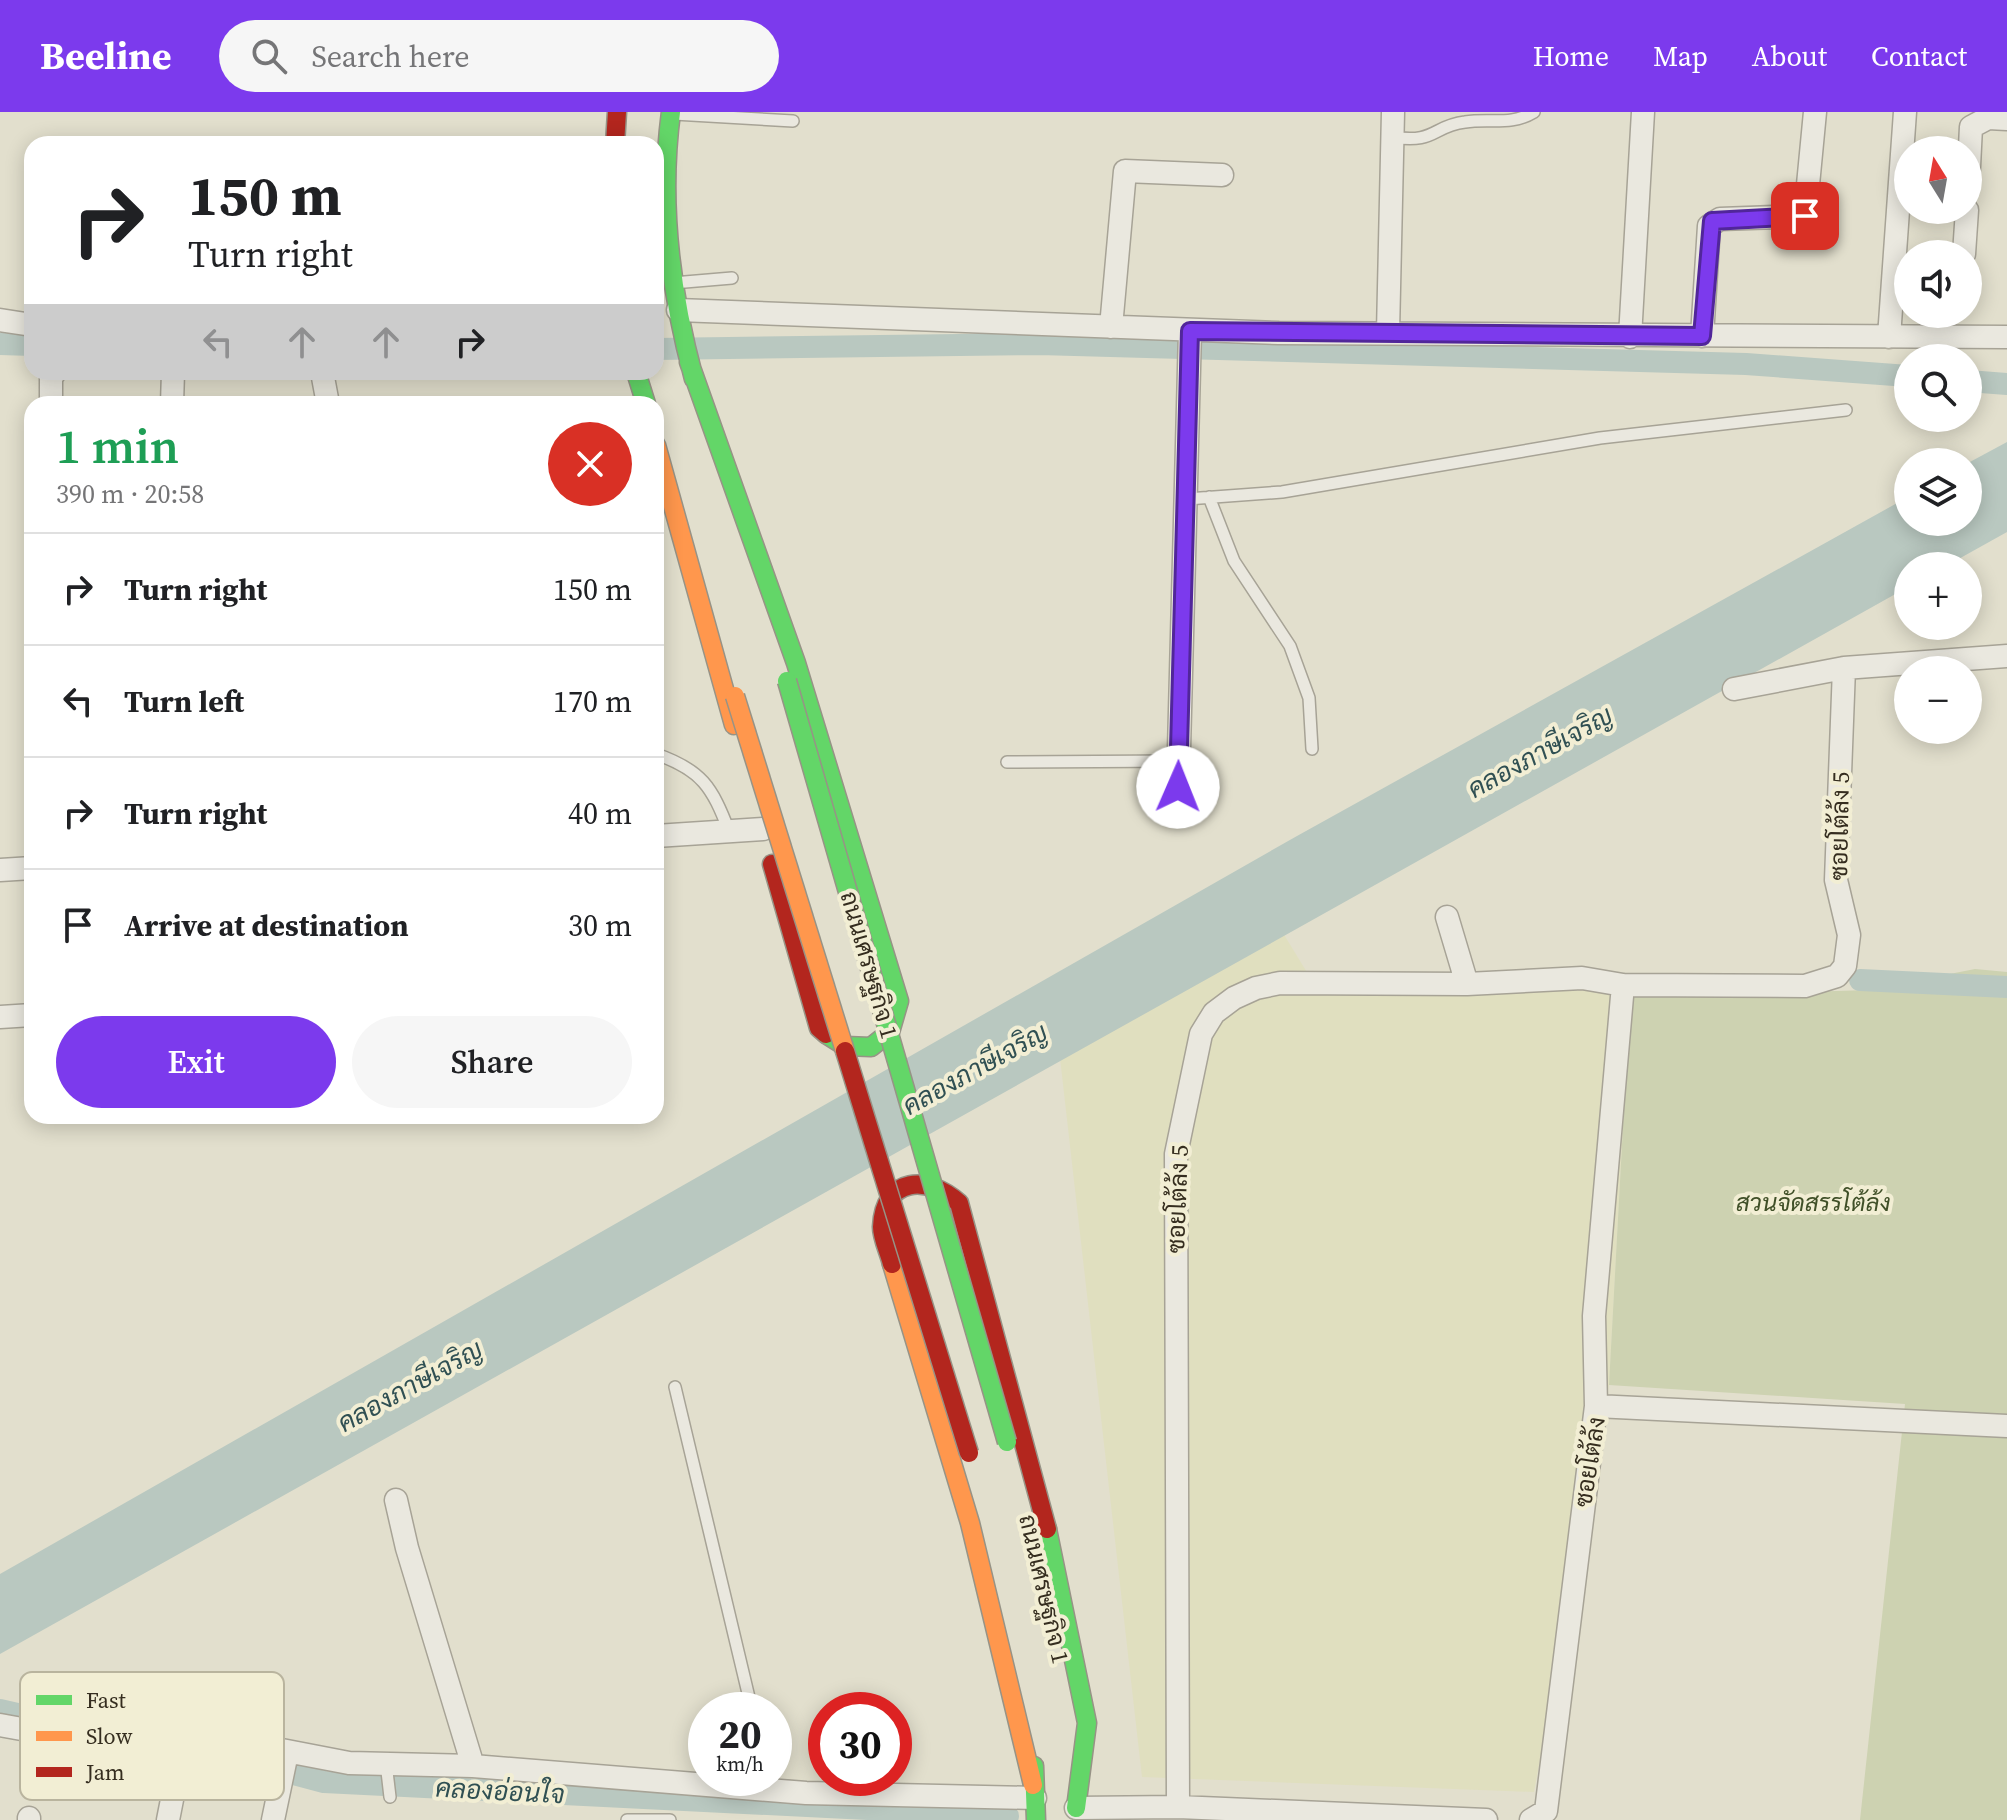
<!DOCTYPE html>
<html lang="en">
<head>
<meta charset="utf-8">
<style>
	:root { --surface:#fff; --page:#f6f6f6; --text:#202124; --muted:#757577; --line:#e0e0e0; --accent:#7c3aed }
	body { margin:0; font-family:"Source Serif 4",Sarabun,serif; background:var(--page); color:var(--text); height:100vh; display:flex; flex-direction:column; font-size:30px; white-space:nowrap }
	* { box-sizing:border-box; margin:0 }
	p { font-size:26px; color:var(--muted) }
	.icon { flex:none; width:44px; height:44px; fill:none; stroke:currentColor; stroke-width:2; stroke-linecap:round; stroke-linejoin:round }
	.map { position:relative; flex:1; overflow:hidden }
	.side { position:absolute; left:24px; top:284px; width:640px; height:728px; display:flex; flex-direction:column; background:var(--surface); border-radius:24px; box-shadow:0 4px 20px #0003 }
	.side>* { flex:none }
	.top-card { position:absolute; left:24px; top:24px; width:640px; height:244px; border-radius:24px; box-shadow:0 4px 20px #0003; background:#fff; color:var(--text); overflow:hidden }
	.needle { width:52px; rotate:349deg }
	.buttons { position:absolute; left:1894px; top:24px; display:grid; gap:16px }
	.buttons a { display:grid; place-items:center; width:88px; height:88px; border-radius:50%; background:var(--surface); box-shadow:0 4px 20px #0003; font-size:40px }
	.speed { position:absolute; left:688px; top:1580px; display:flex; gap:16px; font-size:40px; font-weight:700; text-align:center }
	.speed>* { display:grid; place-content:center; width:104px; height:104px; border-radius:50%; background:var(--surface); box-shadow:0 4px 20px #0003; line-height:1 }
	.speed small { font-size:20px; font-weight:400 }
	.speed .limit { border:12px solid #d22; background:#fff; color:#111 }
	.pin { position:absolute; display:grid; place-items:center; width:68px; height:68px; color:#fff; margin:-34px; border-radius:16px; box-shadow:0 4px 12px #0006 }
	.me { position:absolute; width:88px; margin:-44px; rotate:1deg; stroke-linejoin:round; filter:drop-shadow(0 0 6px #0008) }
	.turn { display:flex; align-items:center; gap:28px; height:168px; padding:0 32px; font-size:36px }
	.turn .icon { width:104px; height:104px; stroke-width:2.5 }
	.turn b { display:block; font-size:56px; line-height:68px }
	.lanes { display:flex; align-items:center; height:76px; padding:0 32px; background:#0003; justify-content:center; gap:40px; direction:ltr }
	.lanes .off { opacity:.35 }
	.round { display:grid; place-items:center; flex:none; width:84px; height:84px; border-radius:42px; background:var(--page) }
	.summary { display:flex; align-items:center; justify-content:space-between; height:136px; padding:0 32px }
	h1 { font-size:48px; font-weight:600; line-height:60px; color:#1e9e55 }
	.cta { display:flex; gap:16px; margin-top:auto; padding:16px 32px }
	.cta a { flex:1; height:92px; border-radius:48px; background:var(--accent); color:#fff; font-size:32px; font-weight:600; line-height:92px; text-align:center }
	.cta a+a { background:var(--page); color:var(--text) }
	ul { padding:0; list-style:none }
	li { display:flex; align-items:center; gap:24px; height:112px; padding:0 32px; border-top:2px solid var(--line) }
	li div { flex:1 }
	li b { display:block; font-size:30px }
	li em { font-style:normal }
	header { display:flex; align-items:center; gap:48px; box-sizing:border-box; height:112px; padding:0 40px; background:var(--accent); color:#fff }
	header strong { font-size:38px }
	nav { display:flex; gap:44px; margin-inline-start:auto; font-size:28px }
	.search { width:560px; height:72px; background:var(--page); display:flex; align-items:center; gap:20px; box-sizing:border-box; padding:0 28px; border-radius:44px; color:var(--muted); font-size:30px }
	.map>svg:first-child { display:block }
	.farmland { fill:#e0dfbf }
	.green { fill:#cdd2b1 }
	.water { fill:#b9c8c0 }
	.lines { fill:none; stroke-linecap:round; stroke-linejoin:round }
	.canal { stroke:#b9c8c0; stroke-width:22 }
	.lane-casing { stroke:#a7a396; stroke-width:14 }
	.street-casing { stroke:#a7a396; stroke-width:25 }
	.fast-casing { stroke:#979386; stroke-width:21 }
	.slow-casing { stroke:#979386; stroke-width:21 }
	.jam-casing { stroke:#979386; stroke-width:21 }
	.lane { stroke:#eae8df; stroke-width:11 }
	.street { stroke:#eae8df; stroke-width:22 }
	.fast { stroke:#63d668; stroke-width:18 }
	.slow { stroke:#ff974d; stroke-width:18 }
	.jam { stroke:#b3261e; stroke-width:18 }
	.fast-bridge-casing { stroke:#979386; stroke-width:21; stroke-linecap:butt }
	.slow-bridge-casing { stroke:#979386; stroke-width:21; stroke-linecap:butt }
	.jam-bridge-casing { stroke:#979386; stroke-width:21; stroke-linecap:butt }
	.fast-bridge { stroke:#63d668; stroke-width:18 }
	.slow-bridge { stroke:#ff974d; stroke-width:18 }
	.jam-bridge { stroke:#b3261e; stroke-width:18 }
	.route-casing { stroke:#51269a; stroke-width:20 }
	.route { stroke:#7c3aed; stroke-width:14 }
	.labels { text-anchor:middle; stroke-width:8; stroke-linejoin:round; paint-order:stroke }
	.street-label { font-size:24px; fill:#352d1f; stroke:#f2eed4 }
	.park-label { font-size:24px; font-style:italic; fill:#405028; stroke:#f2eed4 }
	.water-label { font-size:26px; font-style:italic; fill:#305053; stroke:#f2eed4 }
	.key { fill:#f2eed4; stroke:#b9b49e; stroke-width:2 }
	.key-label { font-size:22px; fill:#352d1f }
</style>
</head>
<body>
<header>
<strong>Beeline</strong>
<div class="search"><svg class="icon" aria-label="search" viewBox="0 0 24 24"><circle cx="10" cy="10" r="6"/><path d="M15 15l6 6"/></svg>Search here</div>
<nav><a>Home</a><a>Map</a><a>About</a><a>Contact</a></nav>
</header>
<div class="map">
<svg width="2007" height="1708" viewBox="0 0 2007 1708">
	<rect width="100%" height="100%" fill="#e2dfcd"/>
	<!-- farmland -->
	<path class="farmland" d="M1283,821L1319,880L1593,875L1630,885L1609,1273L1534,1680L1142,1665L1060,946Z"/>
	<!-- green -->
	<path class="green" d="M1975,857L2007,860V1708H1860L1905,1292L1609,1273L1630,885L1869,878Z"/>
	<!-- water -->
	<path class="water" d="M2007,330V420L1946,454H1908V475L0,1542V1462L1297,724L1908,385V410H1968V351Z"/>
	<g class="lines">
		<!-- canal -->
		<path class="canal" d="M0,232L32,233
			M656,237L1039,232L1746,252L1908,264
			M1968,269L2007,272
			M1860,868L2007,875
			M0,1598L131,1628L188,1634L324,1670L1008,1704"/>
		<!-- lane casing -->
		<g class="lane-casing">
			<path id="lane" d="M674,2L793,9
				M1392,25C1436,32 1432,14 1465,10C1490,6 1511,14 1534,0
				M673,171L732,166
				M1209,385L1234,449L1290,534L1309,586L1312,637
				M1187,387L1282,380L1600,326L1846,298
				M656,642C702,658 712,675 729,719
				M1007,650L1178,649
				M675,1275L752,1598
				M386,1651L390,1685
				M627,1708H670"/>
		</g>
		<!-- street casing -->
		<g class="street-casing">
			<path id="street" d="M1968,74L1971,15L1988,6L2007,7
				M1964,142L1967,98
				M678,198L1279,221L2007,225
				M0,208L32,213
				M1111,215L1125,59L1222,63
				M1388,220L1393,0
				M1702,224L1709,114L1720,107L1805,104L1815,0
				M1630,225L1643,0
				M1889,225L1905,0
				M322,260L328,292
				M51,292V266L55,260
				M172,292L173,260
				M1734,577L1844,556
				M1178,675L1190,219
				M656,724L763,717
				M0,758L32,756
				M1447,805L1467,872
				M0,905L32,903
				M1596,1294L2007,1314
				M396,1388L407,1436L473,1654
				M0,1613L77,1627L132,1614L167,1616L349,1651L473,1654L806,1681L1035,1686
				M1178,1695L1176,1042L1201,922L1214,901L1234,886L1256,876L1280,871L1467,872L1582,866L1623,873L1805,874L1837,864L1845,854L1849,823L1836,768L1844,556L2007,544
				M1076,1696L1178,1695L1486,1708
				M29,1708V1706
				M168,1708L178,1657
				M273,1708L287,1641
				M1531,1708L1546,1699L1596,1294L1594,1204L1623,873"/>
		</g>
		<!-- fast casing -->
		<g class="fast-casing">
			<path id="fast" d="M671,0C659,90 670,179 694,267
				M689,250L796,551L899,889L890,920L871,935L845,934L826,922
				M636,260L646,292
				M1047,1417L1087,1611L1076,1696
				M1034,1654L1036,1708"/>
		</g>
		<!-- slow casing -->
		<g class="slow-casing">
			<path id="slow" d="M656,333L734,613
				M892,1152L970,1411L1033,1673"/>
		</g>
		<!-- jam casing -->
		<g class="jam-casing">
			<path id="jam" d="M615,32L617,0
				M772,752L819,916L826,922
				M892,1152C889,1140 882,1126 882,1115C884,1064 928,1063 959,1091L1047,1417"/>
		</g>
		<!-- lane -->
		<use href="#lane" class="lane"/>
		<!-- street -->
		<use href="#street" class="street"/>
		<!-- fast -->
		<use href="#fast" class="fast"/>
		<!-- slow -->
		<use href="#slow" class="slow"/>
		<!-- jam -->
		<use href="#jam" class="jam"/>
		<!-- fast-bridge casing -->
		<g class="fast-bridge-casing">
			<path id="fast-bridge" d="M787,569L1007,1330"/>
		</g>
		<!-- slow-bridge casing -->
		<g class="slow-bridge-casing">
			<path id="slow-bridge" d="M735,584L845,939"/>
		</g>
		<!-- jam-bridge casing -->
		<g class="jam-bridge-casing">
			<path id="jam-bridge" d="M845,939L969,1341"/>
		</g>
		<!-- fast-bridge -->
		<use href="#fast-bridge" class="fast-bridge"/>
		<!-- slow-bridge -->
		<use href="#slow-bridge" class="slow-bridge"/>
		<!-- jam-bridge -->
		<use href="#jam-bridge" class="jam-bridge"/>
	</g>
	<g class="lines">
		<!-- route casing -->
		<g class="route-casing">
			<path id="route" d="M1178,675L1190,219L1702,224L1712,109L1805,104"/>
		</g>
		<!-- route -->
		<use href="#route" class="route"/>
	</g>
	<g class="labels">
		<!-- street labels -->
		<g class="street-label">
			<text transform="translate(1840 714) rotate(-89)" y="8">ซอยโต้ล้ง 5</text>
			<text transform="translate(869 853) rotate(74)" y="8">ถนนเศรษฐกิจ 1</text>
			<text transform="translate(1178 1087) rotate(-88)" y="8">ซอยโต้ล้ง 5</text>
			<text transform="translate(1590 1350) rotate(-81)" y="8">ซอยโต้ล้ง</text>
			<text transform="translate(1044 1477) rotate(77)" y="8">ถนนเศรษฐกิจ 1</text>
		</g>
		<!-- park labels -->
		<g class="park-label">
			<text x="1813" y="1099">สวนจัดสรรโต้ล้ง</text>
		</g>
		<!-- water labels -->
		<g class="water-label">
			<text transform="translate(1540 640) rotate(-29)" y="9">คลองภาษีเจริญ</text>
			<text transform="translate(975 957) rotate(-29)" y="9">คลองภาษีเจริญ</text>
			<text transform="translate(410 1274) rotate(-29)" y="9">คลองภาษีเจริญ</text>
			<text transform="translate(500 1679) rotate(3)" y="9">คลองอ่อนใจ</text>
		</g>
	</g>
	<!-- legend -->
	<rect x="20" y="1560" width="264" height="128" rx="12" class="key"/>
	<rect x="36" y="1583" width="36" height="10" fill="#63d668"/>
	<rect x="36" y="1619" width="36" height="10" fill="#ff974d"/>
	<rect x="36" y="1655" width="36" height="10" fill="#b3261e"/>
	<g class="key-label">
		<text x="86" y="1596">Fast</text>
		<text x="86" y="1632">Slow</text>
		<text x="86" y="1668">Jam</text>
	</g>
</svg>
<div class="buttons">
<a><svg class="needle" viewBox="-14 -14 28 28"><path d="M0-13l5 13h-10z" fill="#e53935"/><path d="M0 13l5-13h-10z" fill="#757577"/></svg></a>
<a><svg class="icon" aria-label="sound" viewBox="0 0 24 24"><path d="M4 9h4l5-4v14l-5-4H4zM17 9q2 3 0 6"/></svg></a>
<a><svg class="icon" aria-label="search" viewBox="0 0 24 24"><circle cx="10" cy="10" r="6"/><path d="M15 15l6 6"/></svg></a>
<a><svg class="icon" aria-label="layers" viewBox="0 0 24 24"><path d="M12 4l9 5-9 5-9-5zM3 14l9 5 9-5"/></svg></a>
<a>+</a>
<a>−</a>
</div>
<div class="speed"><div>20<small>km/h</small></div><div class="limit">30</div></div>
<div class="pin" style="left:1805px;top:104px;background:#d93025"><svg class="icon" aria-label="arrive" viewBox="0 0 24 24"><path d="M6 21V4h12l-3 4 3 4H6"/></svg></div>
<svg class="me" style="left:1178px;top:675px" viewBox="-20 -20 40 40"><circle r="19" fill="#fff"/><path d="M0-13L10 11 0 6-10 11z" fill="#7c3aed"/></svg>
<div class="top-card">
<div class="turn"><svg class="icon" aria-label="right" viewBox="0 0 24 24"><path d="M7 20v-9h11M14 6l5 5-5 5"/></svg><div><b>150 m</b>Turn right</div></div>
<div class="lanes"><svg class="icon off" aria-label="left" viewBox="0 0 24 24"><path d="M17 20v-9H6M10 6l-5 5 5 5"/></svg><svg class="icon off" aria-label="ahead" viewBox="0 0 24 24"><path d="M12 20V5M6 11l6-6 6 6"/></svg><svg class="icon off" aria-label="ahead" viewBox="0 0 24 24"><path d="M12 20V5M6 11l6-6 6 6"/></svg><svg class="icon" aria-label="right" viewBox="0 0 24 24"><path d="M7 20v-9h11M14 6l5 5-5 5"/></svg></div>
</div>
<section class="side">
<div class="summary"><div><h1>1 min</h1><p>390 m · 20:58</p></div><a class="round" style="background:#d93025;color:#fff"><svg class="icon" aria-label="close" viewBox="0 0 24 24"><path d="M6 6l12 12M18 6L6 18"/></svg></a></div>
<ul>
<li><svg class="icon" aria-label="right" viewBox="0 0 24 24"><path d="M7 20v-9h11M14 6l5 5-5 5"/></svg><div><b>Turn right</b></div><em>150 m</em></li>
<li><svg class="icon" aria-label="left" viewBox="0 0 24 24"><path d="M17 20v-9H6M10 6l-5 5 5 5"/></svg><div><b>Turn left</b></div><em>170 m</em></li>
<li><svg class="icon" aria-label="right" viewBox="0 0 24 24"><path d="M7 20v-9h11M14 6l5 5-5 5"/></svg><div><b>Turn right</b></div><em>40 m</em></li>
<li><svg class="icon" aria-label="arrive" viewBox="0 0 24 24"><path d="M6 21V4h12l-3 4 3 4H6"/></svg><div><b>Arrive at destination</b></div><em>30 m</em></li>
</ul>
<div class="cta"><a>Exit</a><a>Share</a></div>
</section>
</div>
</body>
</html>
